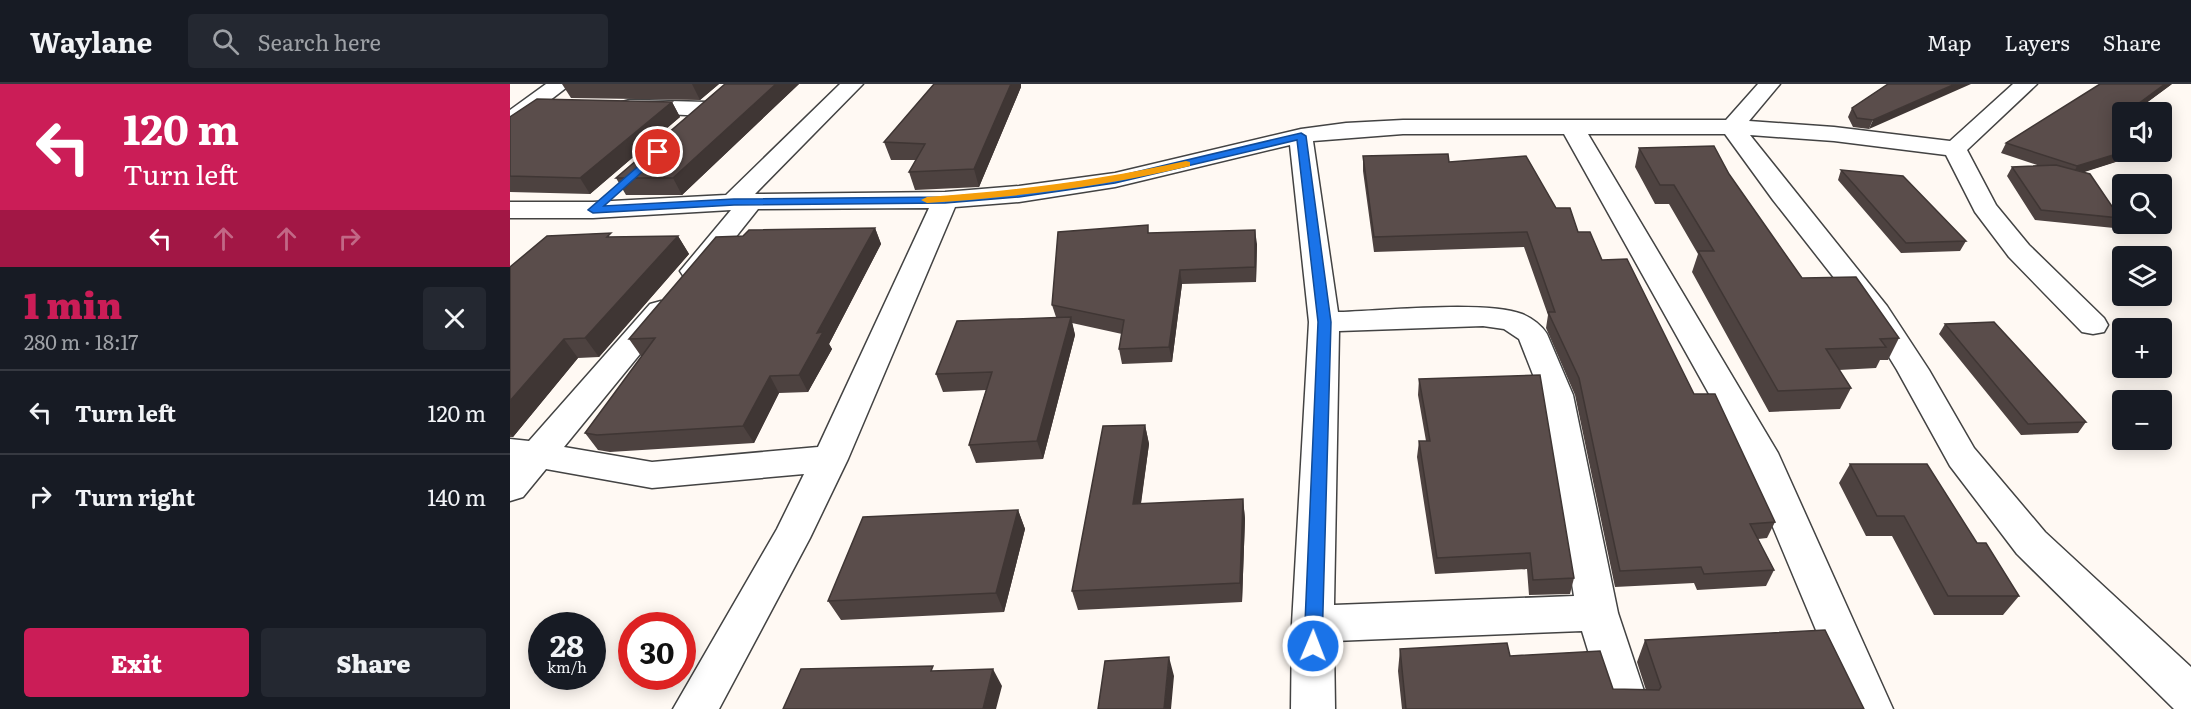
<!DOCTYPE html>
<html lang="en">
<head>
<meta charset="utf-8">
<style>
	:root { --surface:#171b24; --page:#242831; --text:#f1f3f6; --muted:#9ea1a6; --line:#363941; --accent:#cb1d57 }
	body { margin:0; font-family:Literata,serif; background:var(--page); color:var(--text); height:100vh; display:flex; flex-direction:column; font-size:22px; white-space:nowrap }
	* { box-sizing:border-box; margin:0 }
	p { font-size:20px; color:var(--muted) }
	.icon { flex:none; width:33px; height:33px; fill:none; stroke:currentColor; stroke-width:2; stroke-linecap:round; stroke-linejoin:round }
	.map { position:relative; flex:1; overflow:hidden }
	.panel { display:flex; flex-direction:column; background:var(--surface); width:510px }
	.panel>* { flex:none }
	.banner { background:#cb1d57; color:#fff; overflow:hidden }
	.controls { position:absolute; left:1602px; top:18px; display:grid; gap:12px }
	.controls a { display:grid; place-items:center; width:60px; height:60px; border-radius:6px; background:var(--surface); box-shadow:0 3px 15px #0003; font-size:30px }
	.speed { position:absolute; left:18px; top:528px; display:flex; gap:12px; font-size:30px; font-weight:700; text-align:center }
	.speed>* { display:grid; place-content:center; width:78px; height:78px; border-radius:50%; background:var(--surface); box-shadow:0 3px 15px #0003; line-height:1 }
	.speed small { font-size:15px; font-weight:400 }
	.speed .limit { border:9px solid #d22; background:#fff; color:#111 }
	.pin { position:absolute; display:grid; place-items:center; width:51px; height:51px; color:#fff; margin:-26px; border:3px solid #fff; border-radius:50%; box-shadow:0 2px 6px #0007 }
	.me { position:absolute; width:66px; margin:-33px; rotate:1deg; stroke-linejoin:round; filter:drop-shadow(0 0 4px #0008) }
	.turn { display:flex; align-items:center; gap:21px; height:126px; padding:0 24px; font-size:27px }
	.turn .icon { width:78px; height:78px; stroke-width:2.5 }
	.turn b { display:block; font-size:42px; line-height:51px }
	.lanes { display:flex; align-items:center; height:57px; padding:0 24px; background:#0003; justify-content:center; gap:30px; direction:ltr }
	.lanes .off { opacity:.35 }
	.round { display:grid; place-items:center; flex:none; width:63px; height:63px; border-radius:6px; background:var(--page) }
	.head { display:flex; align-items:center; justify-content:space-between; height:102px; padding:0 24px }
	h1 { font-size:36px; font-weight:800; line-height:45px; color:var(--accent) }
	.primary-button { display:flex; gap:12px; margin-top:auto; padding:12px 24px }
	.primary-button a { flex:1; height:69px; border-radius:6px; background:var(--accent); color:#fff; font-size:24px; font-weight:800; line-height:69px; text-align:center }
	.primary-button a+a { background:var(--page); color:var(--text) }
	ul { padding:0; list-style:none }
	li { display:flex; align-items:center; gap:18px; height:84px; padding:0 24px; border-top:2px solid var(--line) }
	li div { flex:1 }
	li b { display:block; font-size:22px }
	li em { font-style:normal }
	header { display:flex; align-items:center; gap:36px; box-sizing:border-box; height:84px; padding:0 30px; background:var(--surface); border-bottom:2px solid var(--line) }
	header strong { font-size:28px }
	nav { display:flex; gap:33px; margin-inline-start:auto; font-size:21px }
	.search { width:420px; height:54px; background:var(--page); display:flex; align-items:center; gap:15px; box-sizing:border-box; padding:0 21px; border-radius:6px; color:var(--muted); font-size:22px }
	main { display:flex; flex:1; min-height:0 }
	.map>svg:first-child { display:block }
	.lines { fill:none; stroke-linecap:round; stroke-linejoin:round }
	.minor-casing { stroke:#434343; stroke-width:3 }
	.minor { fill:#fff; fill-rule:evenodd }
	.wall { fill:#4d4240 }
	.shaded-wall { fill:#3f3634 }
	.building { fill:#5a4d4b; stroke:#3f3634; stroke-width:1.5 }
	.route { fill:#1a73e8; stroke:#114b97; stroke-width:1.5 }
	.slow { fill:#f59e0b }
</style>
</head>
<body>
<header>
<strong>Waylane</strong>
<div class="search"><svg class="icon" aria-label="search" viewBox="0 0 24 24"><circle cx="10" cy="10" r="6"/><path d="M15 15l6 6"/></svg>Search here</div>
<nav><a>Map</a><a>Layers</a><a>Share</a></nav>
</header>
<main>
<section class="panel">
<div class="banner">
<div class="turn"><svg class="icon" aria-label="left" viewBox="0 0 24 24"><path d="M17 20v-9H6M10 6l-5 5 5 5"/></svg><div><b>120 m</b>Turn left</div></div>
<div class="lanes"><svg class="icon" aria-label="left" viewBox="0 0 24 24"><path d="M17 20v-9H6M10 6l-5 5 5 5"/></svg><svg class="icon off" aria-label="ahead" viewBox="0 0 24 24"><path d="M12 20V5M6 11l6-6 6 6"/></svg><svg class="icon off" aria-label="ahead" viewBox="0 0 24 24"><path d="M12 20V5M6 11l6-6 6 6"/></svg><svg class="icon off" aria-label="right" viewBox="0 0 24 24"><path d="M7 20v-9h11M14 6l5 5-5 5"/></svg></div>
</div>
<div class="head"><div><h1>1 min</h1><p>280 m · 18:17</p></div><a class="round"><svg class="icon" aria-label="close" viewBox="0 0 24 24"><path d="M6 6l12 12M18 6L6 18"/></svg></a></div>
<ul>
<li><svg class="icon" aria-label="left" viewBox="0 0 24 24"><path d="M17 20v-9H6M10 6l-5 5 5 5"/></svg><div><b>Turn left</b></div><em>120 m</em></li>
<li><svg class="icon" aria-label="right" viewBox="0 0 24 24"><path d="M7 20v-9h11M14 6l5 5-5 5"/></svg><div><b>Turn right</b></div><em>140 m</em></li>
</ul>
<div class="primary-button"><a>Exit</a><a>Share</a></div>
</section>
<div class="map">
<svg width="1681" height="625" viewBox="0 0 1681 625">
	<rect width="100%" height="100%" fill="#fff9f3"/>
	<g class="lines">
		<!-- minor casing -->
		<g class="minor-casing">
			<path id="minor" d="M36,0H61L8,41L0,43V26Z
				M330,0H353L245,110L435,108L509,102L605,89L791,45L836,39L893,36H1216L1248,0H1270L1239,37L1324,43L1440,57L1503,0H1527L1457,66L1486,121L1519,161L1594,234L1598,241L1594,248L1583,250L1572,248L1499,173L1465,128L1436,71L1324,57L1240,51L1377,222L1419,286L1464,364L1535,448L1681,583V625H1664L1507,470L1440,382L1387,286L1354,232L1263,116L1215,50H1078L1268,369L1383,625H1339L1232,369L1054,50H893L803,57L828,228C870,227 977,216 1012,230C1022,234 1032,242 1037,250L1063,311L1108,529L1140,625H1096L1072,547L824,557L825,625H781L782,540L799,238L780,61L605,103L509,118L445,123L338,375L300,454L209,625H163L267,445L294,390L142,404L36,385L13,413L0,417V355L19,357L140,220L151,217L162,220L166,226L54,363L142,378L308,363L419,124L248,125L194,193L184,195L174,193L170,187L221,126L83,134H0V118H83L216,111ZM973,242L994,245L1009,255L1031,311L1064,512L824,521L829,247Z
				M120,16L197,18L205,20L208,25L205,30L197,32L112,28L109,23L112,18Z"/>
		</g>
		<!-- minor -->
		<use href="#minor" class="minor"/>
	</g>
	<!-- wall -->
	<path class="wall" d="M52,0H209L190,16L61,14Z
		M215,0H289L172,111H116L106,94Z
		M424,0H511V3L469,103L405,106L399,88L406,76H381L374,58Z
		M1378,0L1359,45L1343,43L1338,33L1342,24Z
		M1662,0L1624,28H1612V68H1637L1573,88L1610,134L1604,144L1525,136L1497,92L1502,83L1530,82L1491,69L1496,59Z
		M162,18L170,33L80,110L0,108V33Z
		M1129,64L1219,90L1292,194L1389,254L1378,276H1370L1366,284L1329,286L1341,304L1330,325L1259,328L1182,188L1188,170L1159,120H1145L1125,83Z
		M853,72L939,78L1046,124L1092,176L1184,310L1265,438L1257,454L1248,455L1264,486L1256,502L1187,506L1184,499L1105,503L1065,311L1036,244L1038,231L1014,163L864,168L853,87Z
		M1331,86L1456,157L1450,167L1391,169L1328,96Z
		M365,144L371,160L319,260L322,265L298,308L269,309L244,359L100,368L88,366L75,349L132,272H131L119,255L233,152Z
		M640,149L747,160L746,198L672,200L662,278L612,280L609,265L612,250L562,239L565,251L533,375L466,379L459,361L476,306L433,308L426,290L546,233L542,221Z
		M168,152L179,170L89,273L68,274L3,353H0V183L103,153Z
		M1435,240L1576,338L1568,349L1511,351L1429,250Z
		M909,295L1064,494L1060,510L1019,511L1017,485L925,490L907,373L909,357H916L908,311Z
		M635,341L639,360L631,420L733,415L735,435L732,518L568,526L562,507Z
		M1340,380L1467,459L1509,512L1493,531H1424L1382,452H1356L1329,399Z
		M508,426L515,445L494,528L331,536L318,517Z
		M1135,556L1354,625H892L888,587L890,565L1103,605L1136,606L1127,578Z"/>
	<!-- shaded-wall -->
	<path class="shaded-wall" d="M182,0H209L190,16Z
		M266,0H289L172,111L163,94Z
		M501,0H511V3L469,103L464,85Z
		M1445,0H1461L1359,45L1363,36Z
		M1655,0H1662L1624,28H1617Z
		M162,18L170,33L80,110L70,94Z
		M1613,68H1637L1562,92L1567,82Z
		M365,144L371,160L319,260L322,265L298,308L289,291L307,249Z
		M745,146L747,160L746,198L745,183Z
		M168,152L179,170L89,273L75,254Z
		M670,186L672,200L662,278L659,263Z
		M561,233L565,251L533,375L527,357Z
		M54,255L68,274L3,353L0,350V317Z
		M260,292L269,309L244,359L233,342Z
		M635,341L639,360L628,439L623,420Z
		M733,415L735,435L732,518L730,499Z
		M508,426L515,445L494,528L486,509Z
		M659,573L664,592L661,625H654Z
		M483,585L492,602L486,625H473Z"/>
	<!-- building -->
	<path class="building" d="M215,0H266L163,94H106Z
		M424,0H501L464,85L399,88L415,60L374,58Z
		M1378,0H1445L1363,36L1347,34L1342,24Z
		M1590,0H1655L1617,28H1612V32L1610,34L1612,35V68H1613L1567,82L1496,59Z
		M27,15L162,18L70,94L0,92V33Z
		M1204,62L1219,90L1292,194L1346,193L1389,254L1370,255L1376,263L1316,265L1341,304L1268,307L1188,167H1204L1164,101H1150L1129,64Z
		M938,70L939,78L1016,72L1046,124H1060L1068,148H1080L1092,176L1117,175L1184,310H1205L1265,438L1240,440L1264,486L1194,490L1191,483L1110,487L1069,294L1038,228H1045L1017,148L864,153L853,72Z
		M1546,81L1580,90L1610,134L1531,126L1502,83Z
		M1331,86L1393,92L1456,157L1396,159Z
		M638,141V149L745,146V183L670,186L659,263L609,265L614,236L542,221L548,148Z
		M365,144L307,249L313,248L289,291L260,292L233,342L87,351L75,349L145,254L119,255L206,153L233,152L239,146Z
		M101,149L97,153L168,152L75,254L54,255L0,317V183L37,152Z
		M561,233L527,357L459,361L482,288L426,290L447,237Z
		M1484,238L1576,338L1518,340L1435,240Z
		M1030,291L1064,494L1023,496L1020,469L927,474L909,357H920L909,295Z
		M635,341L623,420L733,415L730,499L562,507L593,342Z
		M1340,380H1417L1467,459H1476L1509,512H1438L1394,432H1367Z
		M508,426L486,509L318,517L353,433Z
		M1315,546L1354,625H896L890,565L997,559L1000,572L1090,567L1103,605L1149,606L1151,603L1135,556Z
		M659,573L654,625H588L595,577Z
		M423,582L421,587L483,585L473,625H273L291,585Z"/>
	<!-- route -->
	<path class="route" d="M791,49L796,52L821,238L812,562L809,567L803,569L797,567L794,562L808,238L787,56L605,99L509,113L435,119L224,121L83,129L78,126L148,65L152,66V70L94,122L224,115L435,113L509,107L605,93Z"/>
	<!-- slow -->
	<path class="slow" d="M676,77L680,78V82C593,103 506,113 417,119L411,116L417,113C505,107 590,96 676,77Z"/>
</svg>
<div class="controls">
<a><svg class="icon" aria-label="sound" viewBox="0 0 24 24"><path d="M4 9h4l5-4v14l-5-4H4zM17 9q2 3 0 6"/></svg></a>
<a><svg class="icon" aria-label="search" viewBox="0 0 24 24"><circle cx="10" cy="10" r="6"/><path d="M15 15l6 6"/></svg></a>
<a><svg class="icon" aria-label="layers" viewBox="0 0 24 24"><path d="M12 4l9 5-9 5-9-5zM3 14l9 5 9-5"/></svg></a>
<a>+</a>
<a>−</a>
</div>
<div class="speed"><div>28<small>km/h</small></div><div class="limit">30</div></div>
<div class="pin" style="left:148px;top:68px;background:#d93025"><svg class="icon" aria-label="arrive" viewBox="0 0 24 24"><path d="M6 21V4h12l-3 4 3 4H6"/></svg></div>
<svg class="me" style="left:803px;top:562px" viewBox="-20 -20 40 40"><circle r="17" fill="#1a73e8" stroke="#fff" stroke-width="3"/><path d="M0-11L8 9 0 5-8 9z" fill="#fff"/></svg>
</div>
</main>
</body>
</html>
